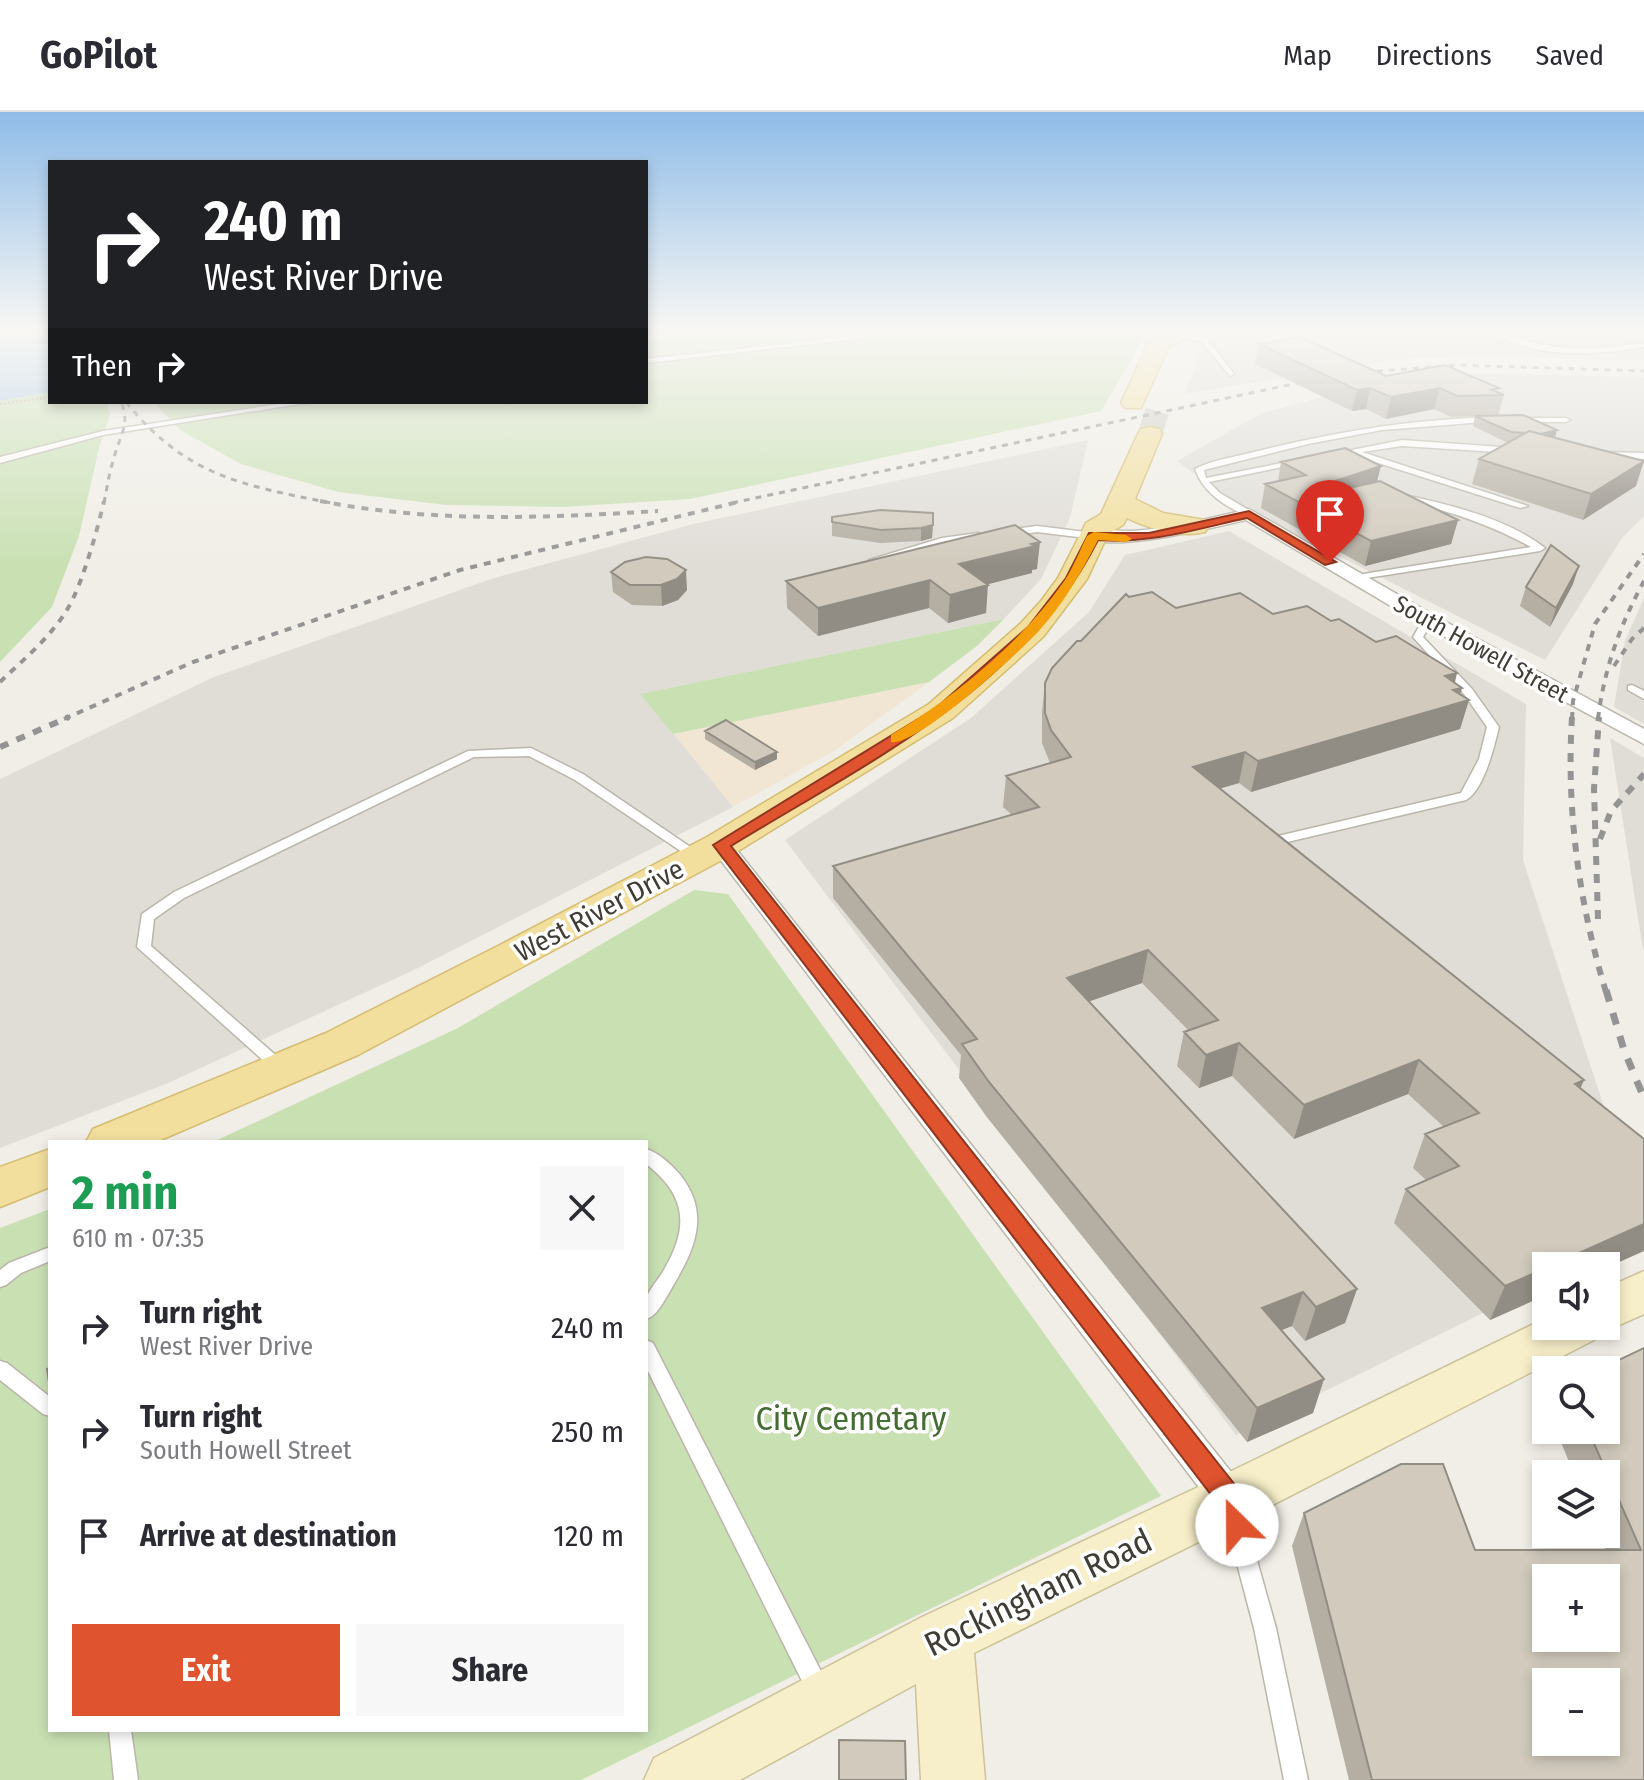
<!DOCTYPE html>
<html lang="en">
<head>
<meta charset="utf-8">
<style>
	:root { --surface:#fff; --page:#f7f7f7; --text:#2b2b33; --muted:#7c7c81; --line:#e1e1e2; --accent:#df532e }
	body { margin:0; font-family:"Fira Sans Condensed",sans-serif; background:var(--page); color:var(--text); height:100vh; display:flex; flex-direction:column; font-size:30px; white-space:nowrap }
	* { box-sizing:border-box; margin:0 }
	p { font-size:26px; color:var(--muted) }
	.icon { flex:none; width:44px; height:44px; fill:none; stroke:currentColor; stroke-width:2; stroke-linecap:round; stroke-linejoin:round }
	.map { position:relative; flex:1; overflow:hidden }
	.side { position:absolute; left:48px; top:1028px; width:600px; height:592px; display:flex; flex-direction:column; background:var(--surface); border-radius:0px; box-shadow:0 4px 12px #0003 }
	.side>* { flex:none }
	.guide { position:absolute; left:48px; top:48px; width:600px; height:244px; border-radius:0px; box-shadow:0 4px 12px #0003; background:#202124; color:#fff; overflow:hidden }
	.fabs { position:absolute; left:1532px; top:1140px; display:grid; gap:16px }
	.fabs a { display:grid; place-items:center; width:88px; height:88px; border-radius:0px; background:var(--surface); box-shadow:0 4px 12px #0003; font-size:40px }
	.pin { position:absolute; display:grid; place-items:center; width:68px; height:68px; color:#fff; margin:-82px -34px; border-radius:50% 50% 50% 0; rotate:-45deg; box-shadow:0 0 8px #0007 }
	.pin .icon { rotate:45deg }
	.me { position:absolute; width:88px; margin:-44px; rotate:337deg; stroke-linejoin:round; filter:drop-shadow(0 0 6px #0008) }
	.turn { display:flex; align-items:center; gap:28px; height:168px; padding:0 24px; font-size:36px }
	.turn .icon { width:104px; height:104px; stroke-width:2.5 }
	.turn b { display:block; font-size:56px; line-height:68px }
	.then { display:flex; align-items:center; height:76px; padding:0 24px; background:#0003; gap:16px; font-size:30px }
	.round { display:grid; place-items:center; flex:none; width:84px; height:84px; border-radius:0px; background:var(--page) }
	.head { display:flex; align-items:center; justify-content:space-between; height:136px; padding:0 24px }
	h1 { font-size:48px; font-weight:700; line-height:60px; color:#1e9e55 }
	.primary-button { display:flex; gap:16px; margin-top:auto; padding:16px 24px }
	.primary-button a { flex:1; height:92px; border-radius:0px; background:var(--accent); color:#fff; font-size:32px; font-weight:700; line-height:92px; text-align:center }
	.primary-button a+a { background:var(--page); color:var(--text) }
	ul { padding:0; list-style:none }
	li { display:flex; align-items:center; gap:24px; height:104px; padding:0 24px }
	li div { flex:1 }
	li b { display:block; font-size:30px }
	li em { font-style:normal }
	header { display:flex; align-items:center; gap:48px; box-sizing:border-box; height:112px; padding:0 40px; background:var(--surface); border-bottom:2px solid var(--line) }
	header strong { font-size:38px }
	nav { display:flex; gap:44px; margin-inline-start:auto; font-size:28px }
	.map>svg:first-child { display:block }
	.commercial { fill:#f0e6d3 }
	.industrial { fill:#e0ddd7 }
	.green { fill:#c9e0b3 }
	.water { fill:#a9c9e7 }
	.lines { fill:none; stroke-linecap:round; stroke-linejoin:round }
	.primary-tunnel { stroke:#cdcbc3; stroke-width:24; stroke-dasharray:24 12; stroke-linecap:butt }
	.lane-casing { stroke:#bbb6aa; stroke-width:3 }
	.street-casing { stroke:#bbb6aa; stroke-width:3 }
	.secondary-casing { stroke:#cbc29a; stroke-width:3 }
	.primary-casing { stroke:#d4bc70; stroke-width:3 }
	.path { stroke:#bbb29d; stroke-width:3; stroke-dasharray:2 2; stroke-linecap:butt }
	.lane { fill:#fff; fill-rule:evenodd }
	.street { fill:#fff; fill-rule:evenodd }
	.secondary { fill:#f7efc9; fill-rule:evenodd }
	.primary { fill:#f2df9e; fill-rule:evenodd }
	.rail-far3 { stroke:#949494; stroke-width:3; stroke-dasharray:6 6; stroke-linecap:butt }
	.rail-far2 { stroke:#949494; stroke-width:4; stroke-dasharray:7 7; stroke-linecap:butt }
	.rail-far1 { stroke:#949494; stroke-width:6; stroke-dasharray:9 9; stroke-linecap:butt }
	.rail { stroke:#949494; stroke-width:7; stroke-dasharray:12 12; stroke-linecap:butt }
	.wall { fill:#b4aea3 }
	.shaded-wall { fill:#928d84 }
	.building { fill:#d1cabd; stroke:#928d84; stroke-width:2; fill-rule:evenodd }
	.route { fill:#df532e; stroke:#91361e; stroke-width:2 }
	.slow { fill:#f59e0b }
	.labels { text-anchor:middle; stroke-width:7; stroke-linejoin:round; paint-order:stroke }
	.far-street-label { font-size:24px; fill:#423e36; stroke:#fff }
	.street-label { font-size:28px; fill:#423e36; stroke:#fff }
	.near-park-label { font-size:34px; fill:#446d31; stroke:#fff }
	.near-street-label { font-size:34px; fill:#423e36; stroke:#fff }
</style>
</head>
<body>
<header>
<strong>GoPilot</strong>
<nav><a>Map</a><a>Directions</a><a>Saved</a></nav>
</header>
<div class="map">
<svg width="1644" height="1668" viewBox="0 0 1644 1668">
	<rect width="100%" height="100%" fill="#f0eee6"/>
	<!-- commercial -->
	<path class="commercial" d="M929,570L834,639L733,695L673,622Z"/>
	<!-- industrial -->
	<path class="industrial" d="M1207,220H1644V249L1491,244L1398,247L1185,282Z
		M1478,261L1644,265V404L1622,426L1545,548L1240,394L1177,349L1262,301L1347,279Z
		M1088,328L1070,406L1041,467L1004,507L641,582L733,695L416,857L166,972L0,1036V667L214,565L494,466L693,412Z
		M1229,419L1526,592L1523,748L1644,1117L1546,1154V1170L1236,1323L785,728L971,606L1089,500L1125,443Z
		M1644,486V612L1614,595L1625,529Z
		M1610,626L1644,646V840L1642,832Z"/>
	<!-- green -->
	<path class="green" d="M646,220H1138L1144,226L1101,299L690,387L562,395L446,393L338,380L241,352L180,318L154,290H646Z
		M50,280V290H107L110,303L99,336L79,424L52,495L0,550V289Z
		M1004,507L977,534L929,570L673,622L640,582Z
		M694,778L728,782L1161,1384L581,1668H0V1116L50,1097V1618H646V1030H213L458,916Z"/>
	<!-- water -->
	<path class="water" d="M0,220H50V280L0,289Z"/>
	<g class="lines">
		<!-- primary-tunnel -->
		<path class="primary-tunnel" d="M1150,322L1160,290"/>
		<!-- lane casing -->
		<g class="lane-casing">
			<path id="lane" d="M892,220H916L646,251V247Z
				M1230,220H1247L1208,228L1234,262L1230,264L1201,229L1168,225L1172,223L1203,225Z
				M1488,220C1506,220 1524,229 1543,233C1577,239 1610,236 1644,231V235C1594,244 1533,246 1488,220Z
				M292,290H312L103,323L0,351V345L103,319Z
				M1494,305L1498,307L1497,309L1382,318L1308,332L1204,358L1206,366L1302,347V351L1209,370L1220,381L1252,400V404L1249,405C1226,395 1203,381 1195,357C1211,348 1235,345 1254,340C1333,320 1412,307 1494,305Z
				M1515,306H1566L1570,308L1566,310H1512V306Z
				M1402,328L1516,336L1517,338L1513,341L1402,334L1362,340L1528,394L1520,396L1350,342L1331,346L1327,343Z
				M1606,340L1644,341V347L1603,345L1602,343Z
				M1404,383C1449,392 1508,407 1545,436L1540,439L1354,468V464L1357,463L1531,435C1489,412 1447,398 1401,388V384Z
				M1037,414L1094,421L1099,424L1094,427L1037,420L1007,424L1002,421L1007,418Z
				M978,421L981,422V426L943,432L874,451L869,448L942,426Z
				M1428,505L1433,508L1423,525L1472,577L1499,615C1494,635 1484,678 1466,688L1283,731L1278,730L1277,727L1278,724L1461,681L1479,647L1487,615L1464,582L1413,525L1424,506Z
				M1632,573L1644,579V587L1628,578V574Z
				M531,636L583,662L705,745L699,749L694,748L575,668L529,644L474,645L184,786L154,807L151,834L287,953L290,957L287,961H277L137,835L142,802L174,780L468,639Z
				M646,1037C659,1041 672,1053 681,1064C712,1104 693,1140 670,1179C664,1189 657,1204 646,1207C646,1201 645,1194 646,1188C648,1178 660,1166 665,1156C690,1113 685,1082 646,1052Z
				M50,1135V1149L21,1161L6,1173L0,1175V1158L9,1151Z
				M646,1228L653,1231L827,1571L830,1579L827,1587L819,1590L811,1587L646,1255Z
				M0,1249L7,1251L50,1285V1304L43,1302L0,1268Z
				M1232,1386L1239,1388L1242,1395L1276,1516L1308,1668H1284L1254,1516L1222,1395L1225,1388Z
				M109,1618H131L138,1668H114Z"/>
		</g>
		<!-- street casing -->
		<g class="street-casing">
			<path id="street" d="M1249,397L1435,504L1644,617V632L1421,512L1246,408C1218,414 1106,443 1085,424C1095,414 1119,420 1133,419C1172,416 1211,406 1249,397Z
				M721,726L729,728L1243,1375L1249,1387L1243,1399L1230,1404L1217,1399L713,738L709,733L713,728Z"/>
		</g>
		<!-- secondary casing -->
		<g class="secondary-casing">
			<path id="secondary" d="M1644,1159V1202L1606,1219L1599,1217L1594,1228L1249,1405L974,1541L985,1668H921L916,1572L740,1668H644L654,1646L922,1505L1211,1369L1546,1206V1214H1606V1176Z"/>
		</g>
		<!-- primary casing -->
		<g class="primary-casing">
			<path id="primary" d="M1163,220H1185L1180,230L1169,234L1141,296H1125L1121,291L1149,230Z
				M1150,315L1159,317L1162,322L1135,387L1163,401L1205,408L1209,414L1205,420C1181,426 1149,417 1127,406L1123,413L1108,422L1087,467L1043,525L953,606L735,741L358,943L156,1030H86L93,1017L326,921L496,835L707,725L929,592L1021,511L1041,489L1058,466L1086,411L1101,402L1138,322L1141,317Z
				M50,1037V1075L0,1095V1055Z"/>
		</g>
		<!-- path -->
		<path class="path" d="M0,292L50,285"/>
		<!-- lane -->
		<use href="#lane" class="lane"/>
		<!-- street -->
		<use href="#street" class="street"/>
		<!-- secondary -->
		<use href="#secondary" class="secondary"/>
		<!-- primary -->
		<use href="#primary" class="primary"/>
		<!-- rail-far3 -->
		<path class="rail-far3" d="M1353,261L1459,253L1644,259
			M126,290C186,364 241,373 331,391
			M104,391C107,376 109,361 114,346C119,325 131,312 121,290
			M732,391L1317,267"/>
		<!-- rail-far2 -->
		<path class="rail-far2" d="M320,389C432,411 546,406 658,399
			M1614,554L1632,527L1644,516
			M0,570C23,548 52,524 68,496C82,473 98,416 104,389
			M64,607L193,550L460,458L742,389
			M1572,607L1573,589L1595,512L1644,442
			M1598,607C1604,557 1620,513 1644,469"/>
		<!-- rail-far1 -->
		<path class="rail-far1" d="M1572,605C1566,697 1579,792 1606,880
			M0,635L69,605
			M1600,727L1611,699L1644,662
			M1598,807L1594,677L1599,605"/>
		<!-- rail -->
		<path class="rail" d="M1606,878L1624,938L1644,986"/>
	</g>
	<!-- wall -->
	<path class="wall" d="M1259,232L1386,264L1498,280L1504,283L1498,304L1555,326L1636,374L1583,408L1472,372L1479,347L1508,331L1473,314L1475,304L1451,305L1434,297L1386,307L1366,297L1352,299L1255,252Z
		M1281,350L1377,370L1458,408L1451,432L1365,454L1261,396L1265,372L1278,369Z
		M933,401L932,426L921,429L880,431L832,424V405Z
		M1037,457L1032,458V461L987,472L986,501L948,511L929,496L818,524L787,496L786,469Z
		M611,460L687,478L678,488L662,494L632,493L613,480Z
		M1573,472L1550,515L1520,494L1526,475Z
		M1129,485L1176,496L1273,502L1331,509L1376,530L1457,561L1455,571L1460,582L1469,588L1460,617L1251,680L1239,671L1220,676L1580,977L1546,1154V1183L1490,1208L1394,1111L1406,1077L1426,1068L1413,1056L1425,1022L1444,1015L1408,982L1294,1027L1232,964L1199,976L1177,954L1184,920L1189,919L1142,871L1089,889L1357,1177L1345,1211L1305,1229L1292,1214L1281,1218L1324,1267L1313,1301L1247,1330L986,1004L959,966L961,943L833,786V754L1012,703L1003,695L1006,664L1050,651L1042,631V600L1045,571L1081,529Z
		M705,619L777,640V647L755,658L705,627Z
		M1644,1236V1668H1349L1292,1434L1304,1401L1475,1438H1606L1599,1422H1606V1362H1574L1556,1318H1606Z"/>
	<!-- shaded-wall -->
	<path class="shaded-wall" d="M1370,276L1366,297L1352,299L1357,278Z
		M1440,276L1434,297L1386,307L1391,285Z
		M1557,318L1554,329L1541,322Z
		M1644,349L1636,374L1583,408L1591,382Z
		M1381,354L1375,377L1321,395L1326,372Z
		M1458,408L1451,432L1365,454L1371,429Z
		M933,413L932,426L921,429V416Z
		M1040,430L1037,457L1032,458V461L958,480L959,452Z
		M1579,454L1573,472L1550,515L1556,496Z
		M686,458L687,478L678,488L662,494L661,473Z
		M930,468L929,496L818,524V496Z
		M988,473L986,501L948,511L950,483Z
		M1457,561L1449,590L1445,564Z
		M1462,576L1458,591L1469,588L1460,617L1251,680L1258,649Z
		M777,640V647L755,658V650Z
		M1245,640L1239,671L1188,686L1193,655Z
		M1148,838L1142,871L1062,899L1067,866Z
		M1239,931L1232,964L1199,976L1206,943Z
		M1419,948L1408,982L1294,1027L1304,993Z
		M1584,968L1570,1001L1575,972Z
		M1644,1112V1139L1606,1156V1154H1550Z
		M1546,1156V1183L1490,1208L1505,1174Z
		M1357,1177L1345,1211L1305,1229L1316,1195Z
		M1303,1180L1292,1214L1252,1230L1262,1196Z
		M1324,1267L1313,1301L1247,1330L1257,1296Z"/>
	<!-- building -->
	<path class="building" d="M1300,225L1386,264L1445,253L1499,276L1492,278L1504,283L1457,284L1440,276L1391,285L1370,276L1357,278L1259,232Z
		M1523,303L1557,318L1541,322L1529,319L1526,321L1511,320L1475,304Z
		M1529,319L1644,349L1591,382L1479,347Z
		M1345,336L1381,354L1326,372V377L1333,380L1380,369L1458,408L1371,429L1265,372L1306,363L1281,350Z
		M880,398L933,401V413L921,416L881,418L832,410V405Z
		M1015,413L1040,430L1031,432L1035,434L959,452L988,473L950,483L930,468L818,496L786,469Z
		M1551,433L1579,454L1556,496L1526,475Z
		M646,445L667,447L686,458L677,467L661,473H630L611,460L625,450Z
		M1152,480L1176,496L1240,481L1273,502L1307,494L1331,509L1339,507L1376,530L1396,524L1457,561L1445,564L1462,576L1453,578L1469,588L1258,649L1245,640L1193,655L1584,968L1575,972L1644,1027V1112L1550,1154H1546V1156L1505,1174L1406,1077L1459,1054L1425,1022L1479,1001L1419,948L1304,993L1239,931L1206,943L1184,920L1218,908L1148,838L1067,866L1357,1177L1316,1195L1303,1180L1262,1196L1324,1267L1257,1296L989,970L962,932L977,927L833,754L1039,695L1006,664L1071,645L1051,618L1045,601V571L1052,556L1077,529H1081L1126,482L1129,485Z
		M726,608L777,640L755,650L705,619Z
		M1644,1236V1668H1372L1304,1401L1401,1352H1443L1475,1438H1641L1588,1318H1606V1258H1598ZM1546,1466H1606V1526H1546ZM1546,1570H1606V1630H1546Z
		M50,1256V1277L47,1257Z
		M839,1628L905,1629L906,1668H839Z"/>
	<!-- sky -->
	<linearGradient id="sky" x2="0" y2="1"><stop stop-color="#8fbce8"/><stop offset="0.48" stop-color="#f8f7f4"/><stop offset="1" stop-color="#f8f7f4" stop-opacity="0"/></linearGradient>
	<rect width="1644" height="454" fill="url(#sky)"/>
	<!-- route -->
	<path class="route" d="M1249,399L1336,450L1325,453L1247,406C1197,417 1149,432 1098,428C1022,578 868,650 731,734L1239,1378L1251,1413L1247,1421L1237,1425L1228,1421L1218,1392L713,733L936,596L1028,515L1066,466L1089,421H1149Z"/>
	<!-- slow -->
	<path class="slow" d="M1094,420L1126,423L1132,427L1126,430L1098,428C1081,461 1063,493 1037,521C1017,542 917,635 891,630V623C956,584 1021,531 1065,468C1074,454 1080,438 1087,424Z"/>
	<g class="labels">
		<!-- far-street labels -->
		<g class="far-street-label">
			<text transform="translate(1481 537) rotate(29)" y="8">South Howell Street</text>
		</g>
		<!-- street labels -->
		<g class="street-label">
			<text transform="translate(599 798) rotate(-28)" y="10">West River Drive</text>
		</g>
		<!-- near-park labels -->
		<g class="near-park-label">
			<text x="851" y="1318">City Cemetary</text>
		</g>
		<!-- near-street labels -->
		<g class="near-street-label">
			<text transform="translate(1038 1480) rotate(-26)" y="12">Rockingham Road</text>
		</g>
	</g>
</svg>
<div class="fabs">
<a><svg class="icon" aria-label="sound" viewBox="0 0 24 24"><path d="M4 9h4l5-4v14l-5-4H4zM17 9q2 3 0 6"/></svg></a>
<a><svg class="icon" aria-label="search" viewBox="0 0 24 24"><circle cx="10" cy="10" r="6"/><path d="M15 15l6 6"/></svg></a>
<a><svg class="icon" aria-label="layers" viewBox="0 0 24 24"><path d="M12 4l9 5-9 5-9-5zM3 14l9 5 9-5"/></svg></a>
<a>+</a>
<a>−</a>
</div>
<div class="pin" style="left:1330px;top:450px;background:#d93025"><svg class="icon" aria-label="arrive" viewBox="0 0 24 24"><path d="M6 21V4h12l-3 4 3 4H6"/></svg></div>
<svg class="me" style="left:1237px;top:1413px" viewBox="-20 -20 40 40"><circle r="19" fill="#fff"/><path d="M0-13L10 11 0 6-10 11z" fill="#df532e"/></svg>
<div class="guide">
<div class="turn"><svg class="icon" aria-label="right" viewBox="0 0 24 24"><path d="M7 20v-9h11M14 6l5 5-5 5"/></svg><div><b>240 m</b>West River Drive</div></div>
<div class="then">Then<svg class="icon" aria-label="right" viewBox="0 0 24 24"><path d="M7 20v-9h11M14 6l5 5-5 5"/></svg></div>
</div>
<section class="side">
<div class="head"><div><h1>2 min</h1><p>610 m · 07:35</p></div><a class="round"><svg class="icon" aria-label="close" viewBox="0 0 24 24"><path d="M6 6l12 12M18 6L6 18"/></svg></a></div>
<ul>
<li><svg class="icon" aria-label="right" viewBox="0 0 24 24"><path d="M7 20v-9h11M14 6l5 5-5 5"/></svg><div><b>Turn right</b><p>West River Drive</p></div><em>240 m</em></li>
<li><svg class="icon" aria-label="right" viewBox="0 0 24 24"><path d="M7 20v-9h11M14 6l5 5-5 5"/></svg><div><b>Turn right</b><p>South Howell Street</p></div><em>250 m</em></li>
<li><svg class="icon" aria-label="arrive" viewBox="0 0 24 24"><path d="M6 21V4h12l-3 4 3 4H6"/></svg><div><b>Arrive at destination</b></div><em>120 m</em></li>
</ul>
<div class="primary-button"><a>Exit</a><a>Share</a></div>
</section>
</div>
</body>
</html>
